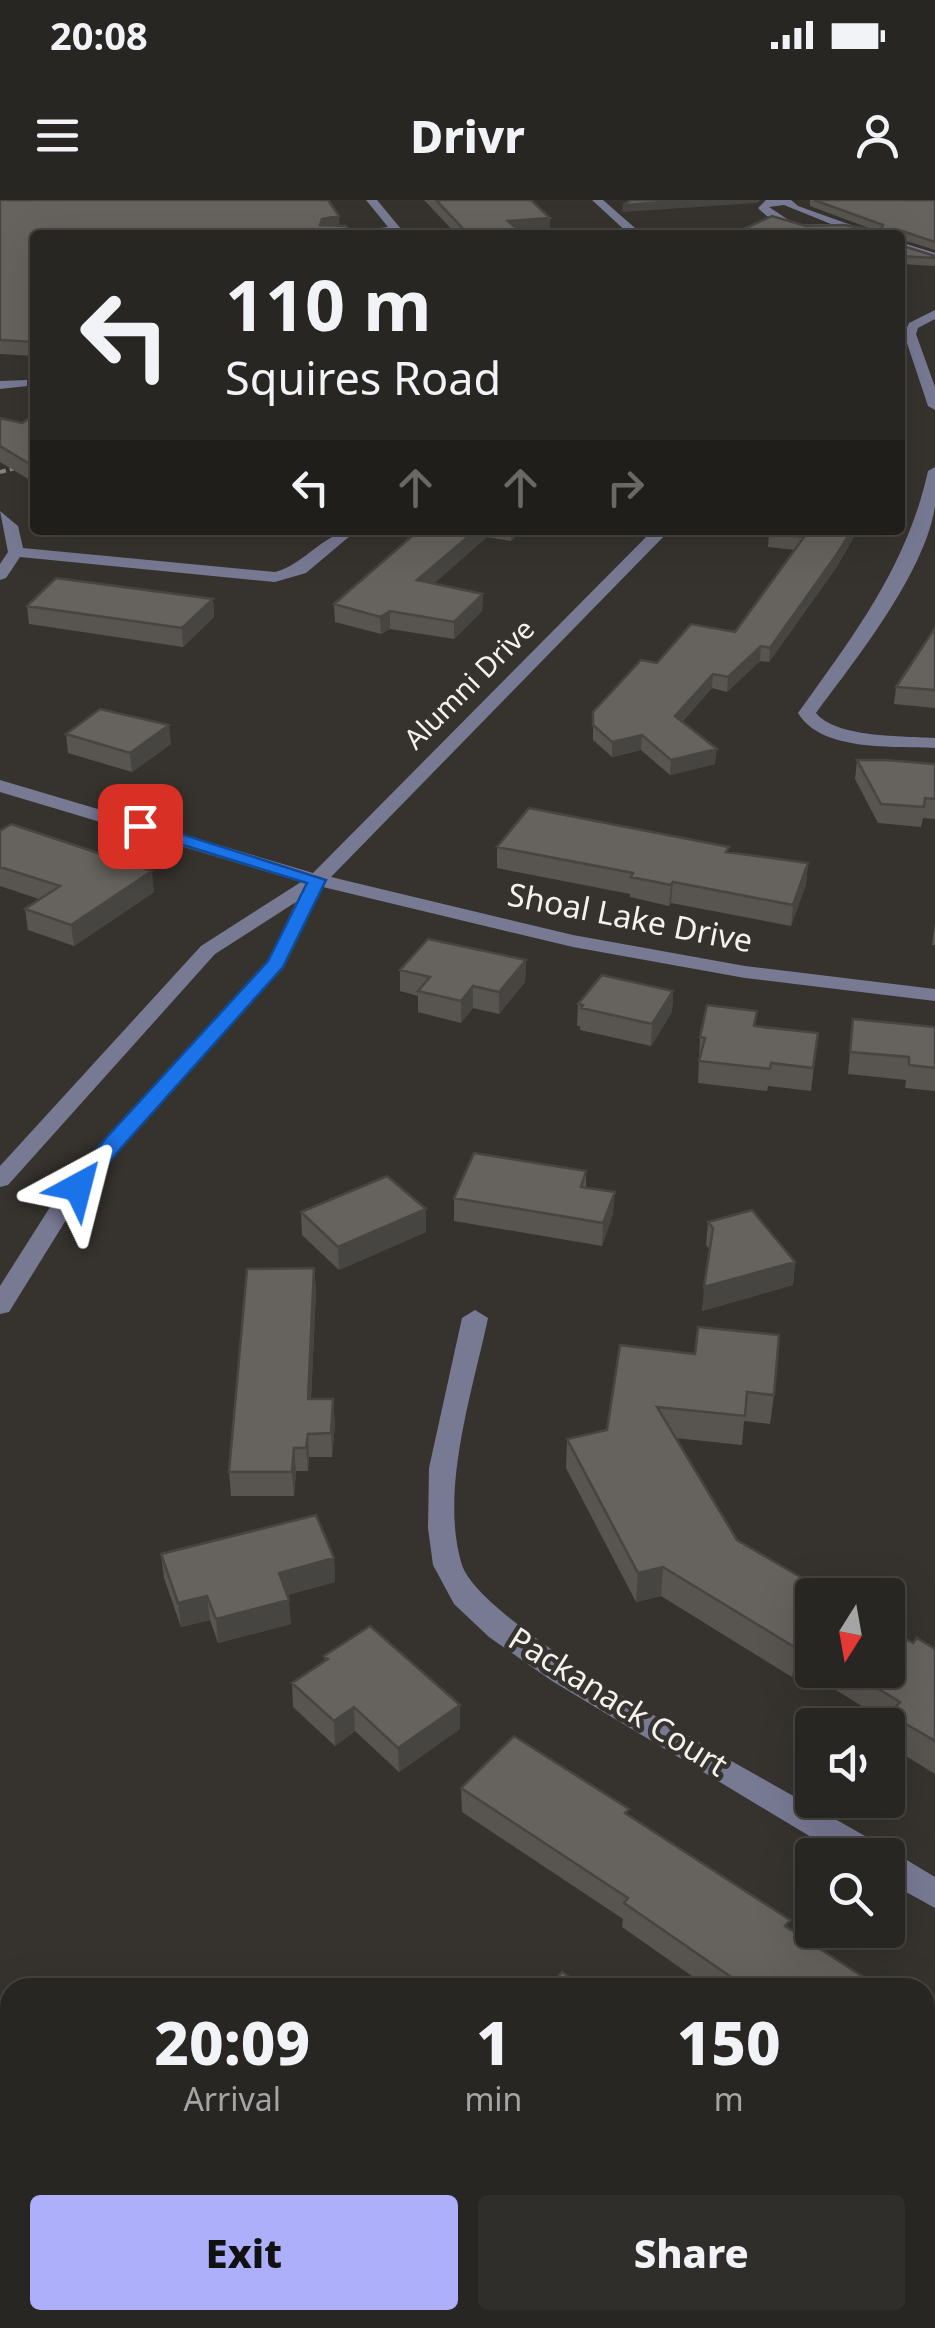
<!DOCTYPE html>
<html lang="en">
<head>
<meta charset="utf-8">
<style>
	:root { --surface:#282622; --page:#302e2a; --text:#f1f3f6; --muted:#a5a5a5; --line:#444340; --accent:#adaffb }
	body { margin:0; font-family:"Noto Sans",sans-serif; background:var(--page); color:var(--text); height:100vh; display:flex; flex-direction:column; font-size:38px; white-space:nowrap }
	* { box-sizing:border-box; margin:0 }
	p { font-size:32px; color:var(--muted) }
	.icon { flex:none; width:55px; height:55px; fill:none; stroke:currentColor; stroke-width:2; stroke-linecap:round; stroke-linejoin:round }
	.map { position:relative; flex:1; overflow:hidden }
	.panel { position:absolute; left:0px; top:1778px; width:935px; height:352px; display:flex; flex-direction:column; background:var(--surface); border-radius:30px 30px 0 0; box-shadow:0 10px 40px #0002,0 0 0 2px var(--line) }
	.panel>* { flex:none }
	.top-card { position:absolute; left:30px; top:30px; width:875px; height:305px; border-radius:10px; box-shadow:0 10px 40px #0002,0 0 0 2px var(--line); background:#282622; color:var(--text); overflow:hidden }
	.needle { width:65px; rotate:191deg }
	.controls { position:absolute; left:795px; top:1378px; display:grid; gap:20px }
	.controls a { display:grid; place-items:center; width:110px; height:110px; border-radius:10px; background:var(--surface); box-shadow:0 10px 40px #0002,0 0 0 2px var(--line); font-size:50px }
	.pin { position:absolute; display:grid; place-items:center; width:85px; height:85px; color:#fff; margin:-42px; border-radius:20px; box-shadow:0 5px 15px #0006 }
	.me { position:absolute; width:110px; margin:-55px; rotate:38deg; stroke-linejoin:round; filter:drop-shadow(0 0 8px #0008) }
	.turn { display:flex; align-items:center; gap:35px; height:210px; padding:0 30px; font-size:45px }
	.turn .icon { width:130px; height:130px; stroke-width:2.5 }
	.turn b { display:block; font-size:70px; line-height:85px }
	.lanes { display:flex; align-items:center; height:95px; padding:0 30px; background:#0003; justify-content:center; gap:50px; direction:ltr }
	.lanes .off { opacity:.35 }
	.eta { display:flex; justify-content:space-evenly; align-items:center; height:170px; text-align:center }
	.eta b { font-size:60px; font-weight:800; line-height:70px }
	.button { display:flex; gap:20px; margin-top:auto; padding:20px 30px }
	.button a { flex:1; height:115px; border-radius:10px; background:var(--accent); color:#111; font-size:40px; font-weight:800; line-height:115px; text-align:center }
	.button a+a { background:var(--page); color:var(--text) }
	.status { display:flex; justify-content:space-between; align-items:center; height:70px; padding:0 50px; background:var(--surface); direction:ltr }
	.status svg { height:28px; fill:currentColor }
	header { display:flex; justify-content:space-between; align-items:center; height:130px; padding:0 30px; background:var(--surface); font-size:45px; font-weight:800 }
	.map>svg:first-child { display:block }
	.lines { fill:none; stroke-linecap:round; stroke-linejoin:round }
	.path { stroke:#868480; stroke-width:4; stroke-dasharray:6 4; stroke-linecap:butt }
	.minor { fill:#787993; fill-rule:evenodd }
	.wall { fill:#585450 }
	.shaded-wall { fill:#474541 }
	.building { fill:#66625d; stroke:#474541; stroke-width:2.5 }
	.route { fill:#1a73e8; stroke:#114b97; stroke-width:2.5 }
	.labels { text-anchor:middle; stroke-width:9; stroke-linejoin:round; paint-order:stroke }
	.far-street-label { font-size:28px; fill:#f4f2ef; stroke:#36332e }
	.street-label { font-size:32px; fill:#f4f2ef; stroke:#36332e }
</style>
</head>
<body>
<div class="status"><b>20:08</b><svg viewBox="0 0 49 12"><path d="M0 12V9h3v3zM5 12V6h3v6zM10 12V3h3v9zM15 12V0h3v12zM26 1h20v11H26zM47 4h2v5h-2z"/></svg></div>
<header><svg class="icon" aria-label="menu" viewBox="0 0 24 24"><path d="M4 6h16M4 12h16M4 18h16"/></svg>Drivr<svg class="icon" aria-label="person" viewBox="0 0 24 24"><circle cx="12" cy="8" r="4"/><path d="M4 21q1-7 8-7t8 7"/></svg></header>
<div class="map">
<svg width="935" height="2128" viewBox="0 0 935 2128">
	<rect width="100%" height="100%" fill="#36332e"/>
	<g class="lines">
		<!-- path -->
		<path class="path" d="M0,272L35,263"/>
		<!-- minor -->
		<path class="minor" d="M366,0H377L406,35H323L388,27Z
			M592,0H603L643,35H630Z
			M791,0L798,6L879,35C865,35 852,29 839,29C805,31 784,34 758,8L766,0ZM784,5L831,24L796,25L769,7Z
			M900,42L935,53V60L900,49Z
			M935,110V119L918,128L916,134L935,187V210L928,206L904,134L909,123Z
			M27,180V186L0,189V181Z
			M935,267C935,279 935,293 935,306C925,373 856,459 816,513C836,538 904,536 935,538V548C895,546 821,552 798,513C854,435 907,366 928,271Z
			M0,311L18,326L23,348L275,372C306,364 325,330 357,330L306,373L275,382L20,357L6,378L0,380V364L8,352Z
			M653,330H670L331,677L573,735L745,766L935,789V801L745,778L573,747L323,687L284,767L121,948L71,1012L9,1112L0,1114V1086L52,1004L105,938L268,761L296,702L215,754L8,985L0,987V966L201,746L301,682L0,592V580L313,673Z
			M475,1110L488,1118C473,1190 439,1292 462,1365C484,1432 805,1601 881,1645L885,1653L900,1656L935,1677V1708L888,1682V1655H841L552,1481L489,1437L454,1404L433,1365L428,1328L429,1268L462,1118Z"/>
	</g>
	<!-- wall -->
	<path class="wall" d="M0,0L35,35V156L0,154Z
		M424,0H531L550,18V32L523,34L524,35H457Z
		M810,0H935V50L900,39V35L806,26L874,30L810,6Z
		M900,45L935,58V66L900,64Z
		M35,215V283L0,262V218L22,223Z
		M419,330H522L511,341L487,337L433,384L483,394L482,411L454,439L390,429L381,434L335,422L334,404Z
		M771,330H858L836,368L769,462L760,461L727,492L712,488L683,521L715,564L670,575L641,550L612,557L593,540V512L657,463L735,432L795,350L768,347L769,333Z
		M213,399L214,417L183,447L29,424L27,406Z
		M935,428V508L894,504L896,487Z
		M66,534L171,544L132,572L68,553Z
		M857,560L935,564V619L923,618L921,627L878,623L855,579Z
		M0,631L154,692L74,746L28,730L25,709L39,699L0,686Z
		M497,647L729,652L808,663L806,684L791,726L671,703L669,706L630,697V694L497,668Z
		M935,722V745H932Z
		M526,760L525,782L499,814L473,808L461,823L418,812V796L400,791V770Z
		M673,791L672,812L651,846L580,830V826H577L578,804Z
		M853,819L935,827V891L905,888L906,880L848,874Z
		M756,826L818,833L811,891L768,886L767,891L698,883L700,837Z
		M586,971V987L613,1014L602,1046L454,1021V998Z
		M301,1012L426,1032L339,1070L302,1035Z
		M708,1022L795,1062L793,1085L702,1111L710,1050L706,1045Z
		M314,1068L316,1091L311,1199L335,1222L332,1257H309L308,1271H296L294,1296H231L229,1272Z
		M620,1145L774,1195L770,1224L744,1221L742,1245L675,1238L737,1340L812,1395V1470H888L913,1443L935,1449V1574L888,1545V1525H885L867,1514L868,1510L801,1468L792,1477L661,1396L636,1402L566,1268L567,1239L607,1230Z
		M161,1354L334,1358L335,1382L287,1395L291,1424L218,1443L210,1420L181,1427L164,1378Z
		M324,1456L460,1529L399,1572L355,1531L335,1546L293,1507L292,1483L325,1461Z
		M461,1588L628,1615L789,1728L880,1788H709L622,1727L623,1719L462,1612Z"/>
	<!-- shaded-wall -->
	<path class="shaded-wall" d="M693,0H761L757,3L622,12L623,5Z
		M339,16L340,29L320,25L322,19Z
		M550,18V32L507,35L508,21Z
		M476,330H487V337L418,398L417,380Z
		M511,330H522L511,341Z
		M852,330H858L836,368L769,462L770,448Z
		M483,394L482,411L454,439V422Z
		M213,399L214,417L183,447L182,428Z
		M390,411V429L381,434L380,417Z
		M761,446L760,461L727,492L728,477Z
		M713,474L712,488L674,530L675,516Z
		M169,525L171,544L132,572L130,553Z
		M642,535L641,550L612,557V542Z
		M717,549L715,564L670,575L671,560Z
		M808,663L806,684L791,726L793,705Z
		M152,671L154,692L74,746L71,725Z
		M673,682L671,703L669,706L671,685Z
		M526,760L525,782L499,814V792Z
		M473,786V808L461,823V801Z
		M673,791L672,812L651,846L652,824Z
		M615,992L613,1014L602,1046L603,1023Z
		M426,1009V1032L339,1070L338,1047Z
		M795,1062L793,1085L702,1111L704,1087Z
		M314,1068L316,1091L310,1222L308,1199Z
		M333,1199L335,1222L332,1257L331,1233Z
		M308,1234L309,1257L308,1271L306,1248Z
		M294,1248L296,1271L294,1296L292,1272Z
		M334,1358L335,1382L280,1397L279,1373Z
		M663,1367L661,1396L636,1402L638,1373Z
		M207,1396L210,1420L181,1427L178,1403Z
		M289,1400L291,1424L218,1443L216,1419Z
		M805,1439L801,1468L792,1477L796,1448Z
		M460,1505V1529L399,1572L398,1548Z
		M354,1507L355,1531L335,1546L334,1521Z
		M935,1878V1895L925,1908V1892Z"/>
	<!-- building -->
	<path class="building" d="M0,0H328L339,16L322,19L320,25L346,26L353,35H35V142L0,140Z
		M436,0H531L550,18L508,21L524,35H469Z
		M631,0H693L623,5Z
		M814,0H935V42L902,31L897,35H731L772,16L806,26L844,25L880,31L883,25Z
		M900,45L935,56V58L900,56Z
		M35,215V267L0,246V218L22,223Z
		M419,330H476L417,380L483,394L454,422L390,411L380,417L334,404Z
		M771,330H852L837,354L770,448L761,446L728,477L713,474L675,516L717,549L671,560L642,535L612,542L593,525V512L641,460L657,463L691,424L735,432L804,337L769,333Z
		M56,378L213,399L182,428L27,406Z
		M935,428V490L896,487Z
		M100,509L169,525L130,553L66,534Z
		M857,560H885L935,564V599L925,598L924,607L881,604Z
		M529,608L729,647L726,652L808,663L793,705L673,682L671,685L631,677L633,673L497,647Z
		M11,624L152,671L71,725L25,709L60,686L0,667V631Z
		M428,739L526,760L499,792L473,786L461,801L418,791L430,777L400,770Z
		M602,775L673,791L652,824L581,808L583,805L578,804Z
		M707,805L757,811L754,826L818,833L813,868L771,863L770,869L699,861L705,838L700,837Z
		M853,819L935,827V868L909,865V857L850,852Z
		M474,953L586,971L581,987L615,992L603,1023L454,998Z
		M387,976L426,1009L338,1047L301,1012Z
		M752,1010L795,1062L704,1087L713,1028L708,1022Z
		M314,1068L308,1199H333L331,1233L308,1234L306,1248H294L292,1272H229L247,1069Z
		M698,1127L779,1135L774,1195L747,1192L745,1216L657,1207L737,1340L831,1395H812V1443L805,1439L796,1448L663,1367L638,1373L567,1239L607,1230L620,1145L695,1154Z
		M316,1315L334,1358L279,1373L289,1400L216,1419L207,1396L178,1403L161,1354Z
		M370,1426L460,1505L398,1548L354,1507L334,1521L292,1483L328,1459L324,1456Z
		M888,1428L913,1443L917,1438L935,1449V1541L889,1514L900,1502L872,1485L875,1482L856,1470H888Z
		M514,1536L629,1609L625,1613L790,1720L785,1726L880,1788H747L624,1703L628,1698L461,1588Z
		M562,1772L585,1788H549Z
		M925,1830L935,1837V1878L925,1892Z
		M332,2120H484L488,2128H317Z"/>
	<!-- route -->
	<path class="route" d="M140,621L326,680L283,767L121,948L86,992L78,994L67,987L106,938L268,761L307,683L134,630V623Z"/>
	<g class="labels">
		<!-- far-street labels -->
		<g class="far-street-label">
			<text transform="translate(469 484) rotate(-45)" y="10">Alumni Drive</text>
		</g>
		<!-- street labels -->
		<g class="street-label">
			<text transform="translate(630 718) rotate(11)" y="11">Shoal Lake Drive</text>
			<text transform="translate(618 1502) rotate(32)" y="11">Packanack Court</text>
		</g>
	</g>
</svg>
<div class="controls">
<a><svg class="needle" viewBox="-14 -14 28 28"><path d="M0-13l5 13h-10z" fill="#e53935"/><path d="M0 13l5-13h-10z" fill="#a5a5a5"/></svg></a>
<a><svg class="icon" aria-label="sound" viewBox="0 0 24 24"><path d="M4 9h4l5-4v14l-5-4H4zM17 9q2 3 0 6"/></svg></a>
<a><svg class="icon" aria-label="search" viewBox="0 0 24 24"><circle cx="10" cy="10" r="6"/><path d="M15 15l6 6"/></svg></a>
</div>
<div class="pin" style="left:140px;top:626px;background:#d93025"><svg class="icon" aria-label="arrive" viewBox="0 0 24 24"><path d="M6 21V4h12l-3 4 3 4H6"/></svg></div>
<svg class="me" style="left:78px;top:987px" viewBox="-20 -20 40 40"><path d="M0-17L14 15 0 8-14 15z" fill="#1a73e8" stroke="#fff" stroke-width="4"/></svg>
<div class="top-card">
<div class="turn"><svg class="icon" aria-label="left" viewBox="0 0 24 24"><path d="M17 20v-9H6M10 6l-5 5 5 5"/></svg><div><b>110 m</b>Squires Road</div></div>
<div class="lanes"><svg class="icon" aria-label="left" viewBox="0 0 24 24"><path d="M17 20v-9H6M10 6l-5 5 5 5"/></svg><svg class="icon off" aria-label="ahead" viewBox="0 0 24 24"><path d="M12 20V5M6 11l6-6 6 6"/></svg><svg class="icon off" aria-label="ahead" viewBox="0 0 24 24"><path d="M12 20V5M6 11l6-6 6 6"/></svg><svg class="icon off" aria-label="right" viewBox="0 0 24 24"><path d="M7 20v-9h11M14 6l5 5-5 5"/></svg></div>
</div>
<section class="panel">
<div class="eta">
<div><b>20:09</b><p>Arrival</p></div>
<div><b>1</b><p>min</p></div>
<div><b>150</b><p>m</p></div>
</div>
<div class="button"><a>Exit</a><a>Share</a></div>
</section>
</div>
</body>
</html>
